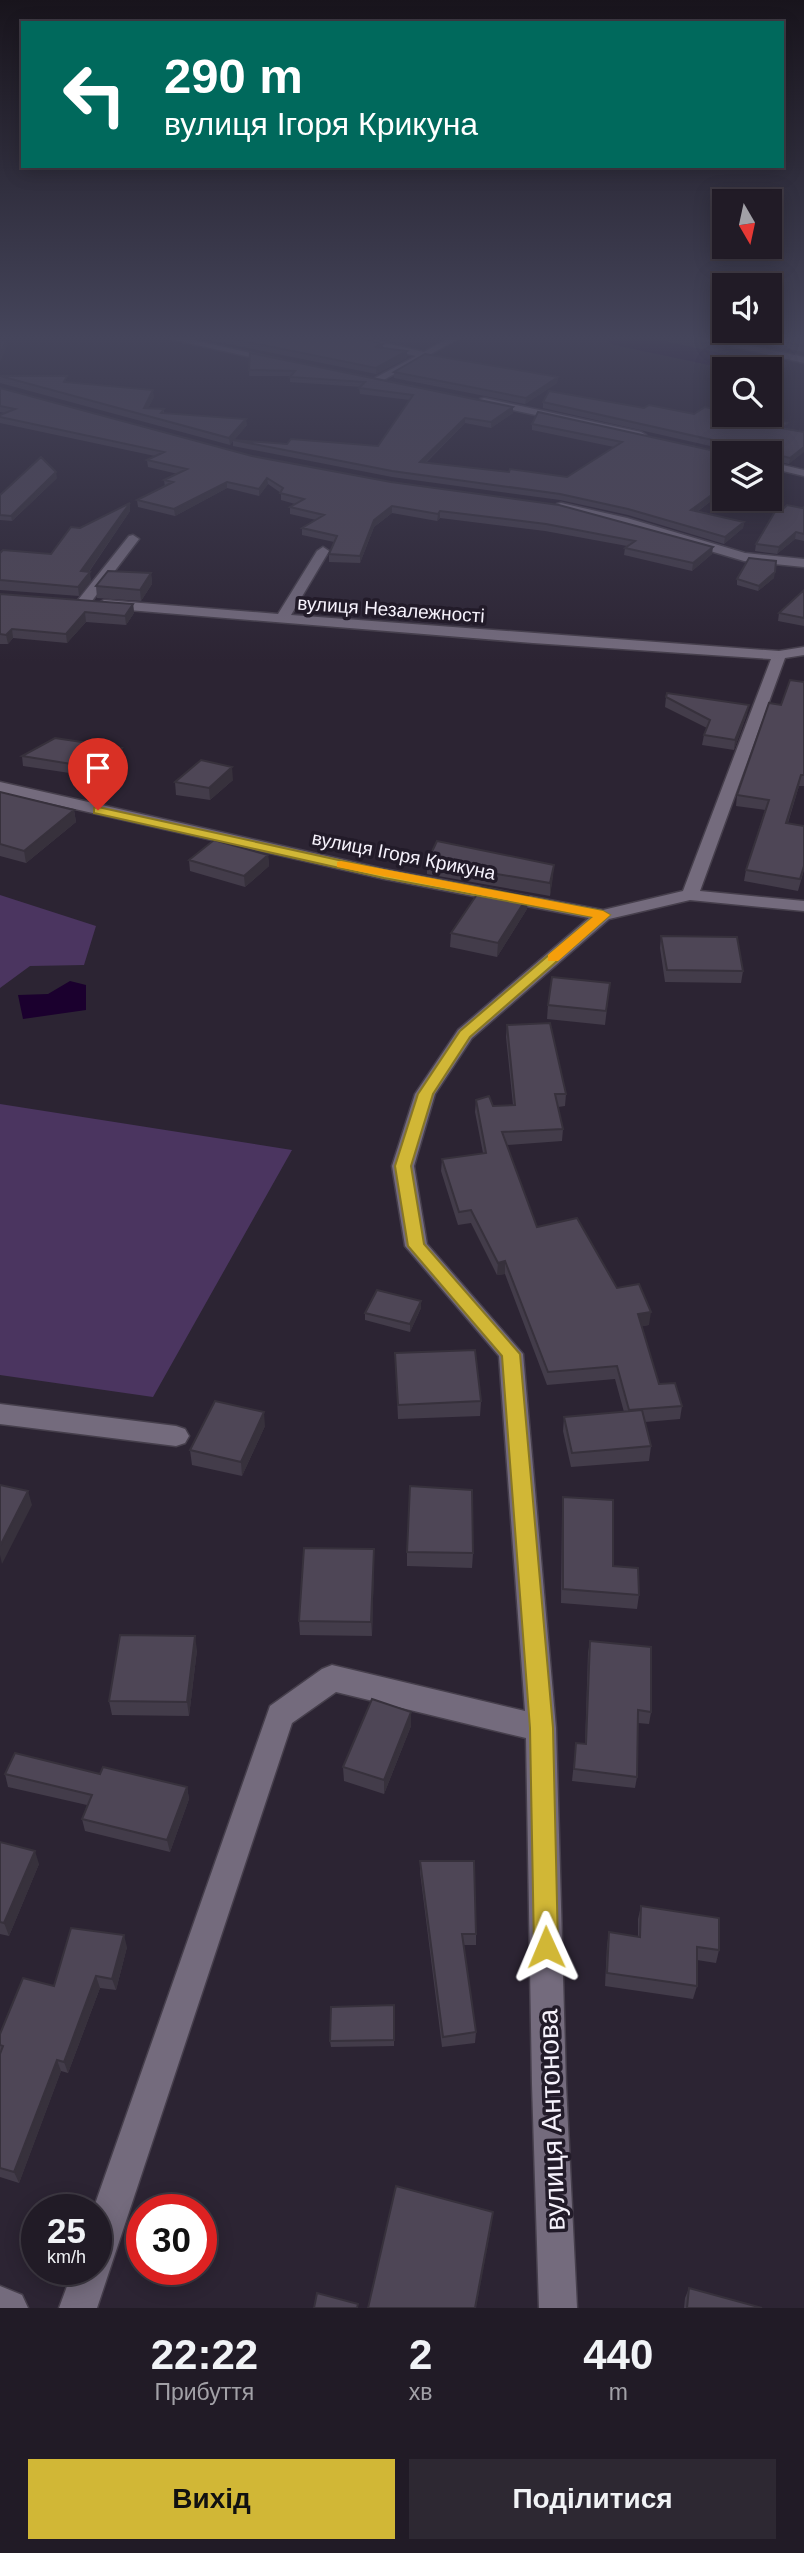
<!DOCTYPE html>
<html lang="uk">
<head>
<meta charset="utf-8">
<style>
	:root { --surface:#211b26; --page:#2d2832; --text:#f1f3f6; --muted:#a2a1a7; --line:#3e3943; --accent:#d1b736 }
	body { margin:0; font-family:Arial,sans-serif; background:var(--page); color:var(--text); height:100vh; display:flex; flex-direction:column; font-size:26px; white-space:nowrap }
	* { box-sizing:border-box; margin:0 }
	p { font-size:23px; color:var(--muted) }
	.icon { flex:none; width:38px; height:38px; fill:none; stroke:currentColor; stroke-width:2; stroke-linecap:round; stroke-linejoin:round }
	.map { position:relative; height:2308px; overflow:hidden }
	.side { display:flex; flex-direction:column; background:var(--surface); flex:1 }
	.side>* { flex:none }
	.top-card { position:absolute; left:21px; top:21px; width:763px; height:147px; border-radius:0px; box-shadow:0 4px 18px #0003,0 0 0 2px var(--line); background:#00695c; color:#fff; overflow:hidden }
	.needle { width:46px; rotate:171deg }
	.buttons { position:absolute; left:712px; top:189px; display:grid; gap:14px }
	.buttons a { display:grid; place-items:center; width:70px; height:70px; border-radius:0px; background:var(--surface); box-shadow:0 4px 18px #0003,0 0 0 2px var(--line); font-size:35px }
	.speed { position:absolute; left:21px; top:2194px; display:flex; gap:14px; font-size:35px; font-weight:700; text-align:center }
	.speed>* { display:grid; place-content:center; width:91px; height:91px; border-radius:50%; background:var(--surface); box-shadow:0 4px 18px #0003,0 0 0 2px var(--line); line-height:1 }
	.speed small { font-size:18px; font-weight:400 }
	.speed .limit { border:10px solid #d22; background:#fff; color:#111 }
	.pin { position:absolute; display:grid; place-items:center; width:60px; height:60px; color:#fff; margin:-72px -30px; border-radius:50% 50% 50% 0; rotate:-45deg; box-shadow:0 0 7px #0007 }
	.pin .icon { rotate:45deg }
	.me { position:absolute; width:77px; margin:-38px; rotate:359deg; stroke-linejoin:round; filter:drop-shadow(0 0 5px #0008) }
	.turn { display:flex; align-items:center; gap:24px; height:147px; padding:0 28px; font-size:32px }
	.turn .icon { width:91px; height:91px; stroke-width:2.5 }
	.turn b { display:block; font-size:49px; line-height:60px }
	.eta { display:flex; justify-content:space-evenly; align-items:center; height:119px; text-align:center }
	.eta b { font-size:42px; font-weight:600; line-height:49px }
	.primary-button { display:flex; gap:14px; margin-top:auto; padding:14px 28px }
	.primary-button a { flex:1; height:80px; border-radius:0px; background:var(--accent); color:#111; font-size:28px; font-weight:600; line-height:80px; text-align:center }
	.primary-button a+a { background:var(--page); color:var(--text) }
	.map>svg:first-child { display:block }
	.green { fill:#4b3560 }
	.water { fill:#1b002e }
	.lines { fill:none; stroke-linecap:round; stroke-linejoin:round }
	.river { fill:#1b002e; fill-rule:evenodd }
	.street-casing { stroke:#463f4c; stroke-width:3 }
	.street { fill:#746b7d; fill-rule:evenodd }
	.wall { fill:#433c4a }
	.shaded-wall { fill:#37313c }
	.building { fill:#4e4656; stroke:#37313c; stroke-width:2 }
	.route { fill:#d1b736; stroke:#887723; stroke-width:2 }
	.slow { fill:#f59e0b }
	.labels { text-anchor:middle; stroke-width:7; stroke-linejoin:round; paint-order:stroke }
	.far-street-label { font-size:19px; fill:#f6f2fc; stroke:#221b29 }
	.near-street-label { font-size:28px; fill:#f6f2fc; stroke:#221b29 }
</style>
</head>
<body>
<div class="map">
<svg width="804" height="2308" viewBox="0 0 804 2308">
	<rect width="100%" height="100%" fill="#2c2433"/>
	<!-- green -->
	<path class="green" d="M0,895L96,926L84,965L30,966L0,988Z
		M0,1104L292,1150L153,1397L0,1375Z"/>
	<!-- water -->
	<path class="water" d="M70,981L86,985V1010L23,1019L18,995L48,994Z"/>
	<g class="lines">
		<!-- river -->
		<path class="river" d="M607,339H655L762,362L771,364L774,369L770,374V369H728L619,346L611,344Z"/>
		<!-- street casing -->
		<g class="street-casing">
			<path id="street" d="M170,339H189L282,360L277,363Z
				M350,339H368L424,352L447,339H458L378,383L373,380L375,378L416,356Z
				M700,339H719L804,357V363Z
				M484,398L641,432L646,435L641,438L480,403V399Z
				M770,462L804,470V476L770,468Z
				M561,503L627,518L745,553L804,559V567L744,561L619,524L557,508V504Z
				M133,535L139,539L88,606H78V600L129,536Z
				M323,547L329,551L291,615L779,651L804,647V655L785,658L700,891L804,901V911L690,900L609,919L472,1038L435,1094L414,1166L427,1244L523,1354L556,1728L566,2084L577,2308H539L532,2084L526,1738L336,1692L292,1723L97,2308H59L73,2270H96V2210H93L270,1706L322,1669L332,1665L525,1711L499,1356L405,1246L392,1166L415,1094L458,1030L589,918L384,879L0,792V782L384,869L603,910L683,891L771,659L533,643L104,608L97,604L104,600L278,614L317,551Z
				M0,1404L176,1426L185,1429L189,1436L185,1443L176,1446L0,1424Z
				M0,2286L22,2295L28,2308H0Z"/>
		</g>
		<!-- street -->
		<use href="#street" class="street"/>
	</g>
	<!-- wall -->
	<path class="wall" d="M204,339H364L383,344V348L407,358L376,374Z
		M381,339H410L399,344Z
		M736,339H804V352Z
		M250,353L513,407V413L491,428L465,423L426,463L509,472L567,477L614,447L532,430V424L724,453V491L697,512L744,522L743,528L724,544L628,515L560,500L392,477L233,446V441L230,445L0,383V376L68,382L67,383L154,397L148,408L164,409V413L247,425L234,440L287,444L378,446L410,400L360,394L359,388L361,387L290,382V376H249Z
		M394,372L558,377L557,383L525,404L394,378Z
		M0,388L252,456L712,554L692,571L624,555L625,548L627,546L545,531L440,518L437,521L392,513L374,527L360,563L329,562V554L334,542L302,535V528L316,520L290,514V507L295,504L281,500V493L268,484L259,496L227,488L175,516L138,507L137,500L165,487L164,480L178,474L148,467L147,460L155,456L0,423V415L5,413L0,412Z
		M543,402L644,408L694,414L804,432L789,464L770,460V453L728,450L543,408Z
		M770,464L779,466L778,473L774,475L770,474Z
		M57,478L12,521L0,520V495Z
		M130,503V511L89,572L91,581L79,596L0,590V553L51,554L80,528Z
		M804,507V541L795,539L777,554L755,551L756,544L782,510L802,508Z
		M151,573L152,584L141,601L97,598L96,586Z
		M774,578L758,591L737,585V579Z
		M804,590V626L778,621L779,613Z
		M0,594L133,604L134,613L126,625L86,622L67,643L13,638L8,644H0Z
		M804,682V786H799L788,823L804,826V870L798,891L744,881L746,870L765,810L736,806L737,795L781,705Z
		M666,697L747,714L734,750L702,745L704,735L707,728L665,707Z
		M122,748L123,758L103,778L23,766L22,756Z
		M233,780L210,800L176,795L175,782Z
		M0,792L74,810L76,822L26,863L0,856Z
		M268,855L269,866L245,887L190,871L189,860Z
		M427,862L554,865L550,896L427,874Z
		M527,909L497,957L450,947L451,933Z
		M661,936L743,971L741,983L665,982L660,948Z
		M610,983L605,1025L547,1019L548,1005Z
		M507,1025L566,1094L565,1106L558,1107L563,1129L562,1141L507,1145L537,1227L617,1288L649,1325L642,1326L659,1384L682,1406L680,1419L645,1422L651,1446L649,1461L571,1467L563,1431L564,1417L624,1412L615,1379L547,1385L505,1274L497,1275L471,1223L458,1225L441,1171L442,1159L483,1153L475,1112L476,1100L493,1106L513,1105L506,1037Z
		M421,1301V1308L410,1332L365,1320V1313Z
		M395,1353L481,1401L480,1416L398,1419Z
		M265,1426L242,1476L192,1465L190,1450Z
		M563,1497L613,1566L639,1595L637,1609L561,1603L562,1511Z
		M407,1552L473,1553L472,1568L407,1566Z
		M374,1563L372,1636L300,1635L299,1621Z
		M590,1641L651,1712L649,1724L638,1723L637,1777L635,1788L572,1781L576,1743L585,1744L588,1653Z
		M197,1650L189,1716L112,1715L109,1701Z
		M411,1712V1726L384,1794L344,1781L343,1767Z
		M5,1774H100L187,1787L189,1799L170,1852L85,1831L82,1819L87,1805L8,1787Z
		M0,1842L39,1864L9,1936L0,1934Z
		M420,1861L476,1934V1945H463L476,2032L475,2043L442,2047L420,1872Z
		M641,1906L719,1950L716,1963L697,1960V1986L693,1999L605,1986L607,1945L609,1932L638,1937V1919Z
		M127,1947L116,1990L100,1988L68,2073L61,2071L19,2183L0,2177V2034L54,1986Z
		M394,2005V2046L331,2047L330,2041Z
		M689,2288L762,2308H684L685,2298Z"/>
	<!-- shaded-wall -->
	<path class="shaded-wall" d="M399,339H410L399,344Z
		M6,340L7,346L0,362V354Z
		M407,351V358L376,374V368Z
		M558,377L557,383L525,404L526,398Z
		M153,390L154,397L145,414L144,408Z
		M513,407V413L491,428V422Z
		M465,418V423L420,468V462Z
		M246,419L247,425L234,440H233V441L230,445L229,438Z
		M804,447V452L789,464L790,458Z
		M779,466L778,473L774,475L775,469Z
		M56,472L57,478L12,521L11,516Z
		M267,478L268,484L259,496V489Z
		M227,482V488L175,516L174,509Z
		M724,486V491L690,517L691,510Z
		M130,503V511L83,580L81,571Z
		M392,506V513L374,527L360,563V556L374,520Z
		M440,511V518L437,521L438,514Z
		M744,522L743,528L724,544L725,537Z
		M796,532L795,539L777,554L779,547Z
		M713,547L712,554L692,571L693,563Z
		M90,572L91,581L79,596L78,587Z
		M775,572L774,578L758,591L759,586Z
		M151,573L152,584L141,601L140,590Z
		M133,604L134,613L126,625L125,616Z
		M85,612L86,622L67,643L66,634Z
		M12,629L13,638L8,644L6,635Z
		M749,705L747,714L734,750L735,740Z
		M122,748L123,758L103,778L102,769Z
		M232,767L233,780L210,800L209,788Z
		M801,775L799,786L784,834L786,823Z
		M74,810L76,822L26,863L24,851Z
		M268,855L269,866L245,887L244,876Z
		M554,865L553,877L550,896V883Z
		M528,896L527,909L497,957L498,943Z
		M505,1261V1274L497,1275L498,1263Z
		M421,1301V1308L410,1332V1324Z
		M651,1312L649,1325L636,1327L638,1314Z
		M264,1412L265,1426L242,1476L241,1462Z
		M28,1491L32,1505L2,1564L0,1555V1546Z
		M374,1549V1563L372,1636L371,1622Z
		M195,1636L197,1650L189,1716L187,1702Z
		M411,1712V1726L384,1794V1780Z
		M187,1787L189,1799L170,1852L167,1840Z
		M35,1851L39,1864L9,1936L4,1923Z
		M124,1935L127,1947L116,1990L112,1979Z
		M96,1976L100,1988L68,2073L64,2062Z
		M57,2060L61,2071L19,2183L14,2172Z
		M493,2212L491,2228L476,2308H475Z"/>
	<!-- building -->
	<path class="building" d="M233,339H364L383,344L375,347L407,351L376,368Z
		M769,339H804V346Z
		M0,340H6L0,354Z
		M250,353L513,407L491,422L465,418L420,462L509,472L510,469L567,477L622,442L532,424L538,412L724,453V486L691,510L744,522L725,537L628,509L560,494L392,471L233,440L287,444L291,439L378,446L413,395L359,388L365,382L290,377L295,371L249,370Z
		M425,354L558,377L526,398L394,372Z
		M0,376H67L64,382L153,390L144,408L164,409L161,413L246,419L229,438Z
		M0,388L252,456L391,482L559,505L713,547L693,563L625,548L635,541L546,524L440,511L438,514L392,506L374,520L360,556L329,554L337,536L302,528L324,515L290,507L304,499L280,493L283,488L267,478L259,489L227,482L174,509L137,500L173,482L164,480L187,469L147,460L164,452L0,417V415L15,409L0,406Z
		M549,391L644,408L649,405L694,414L705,407L724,411V415H744L787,423L780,428L804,432V447L790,458L770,453H724L732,447L730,444L543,402Z
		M41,457L56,472L11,516L0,515V495Z
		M770,464L779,466L775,469L770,468Z
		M783,498L782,510L787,505L802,508L804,507V534L796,532L779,547L756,544Z
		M130,503L81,571L90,572L78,587L0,580V553L3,550L51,554L71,527L80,528Z
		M749,558L776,561L775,572L759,586L737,579Z
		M108,571L151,573L140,590L96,586Z
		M804,590V618L779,613Z
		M0,594L133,604L125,616L85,612L66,634L12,629L6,635L0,634Z
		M790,680L804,682V775H801L786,823L804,826V866L800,879L746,870L769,800L737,795L769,703L781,705Z
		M667,693L749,705L735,740L704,735L710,720L666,697Z
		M55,738L122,748L102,769L22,756Z
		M201,760L232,767L209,788L175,782Z
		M0,792L74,810L24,851L0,844Z
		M214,840L268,855L244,876L189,860Z
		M437,841L554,865L550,883L427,862Z
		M482,887L528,896L498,943L451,933Z
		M661,936L737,937L743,971L667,970Z
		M552,977L610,983L606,1011L548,1005Z
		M550,1023L566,1094H555L563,1129L502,1132L537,1227L577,1218L617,1288L639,1284L651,1312L638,1314L659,1384L675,1383L682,1406L629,1410L617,1366L548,1372L505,1261L498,1263L471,1210L459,1212L442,1159L486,1153L476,1100L489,1096L493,1106L515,1105L507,1025Z
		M377,1290L421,1301L410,1324L365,1313Z
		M475,1350L481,1401L398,1405L395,1353Z
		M215,1401L264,1412L241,1462L190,1450Z
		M642,1410L651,1446L572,1453L564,1417Z
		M0,1485L28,1491L0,1546Z
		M410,1486L472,1490L473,1553L407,1552Z
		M563,1497L613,1500V1566L638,1568L639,1595L563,1589Z
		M304,1548L374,1549L371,1622L299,1621Z
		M120,1635L195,1636L187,1702L109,1701Z
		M590,1641L651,1647V1712L638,1710L637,1777L574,1769L576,1743L586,1744Z
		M372,1699L411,1712L384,1780L343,1767Z
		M15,1753L100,1774L103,1767L187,1787L167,1840L82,1819L92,1795L5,1774Z
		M0,1842L35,1851L4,1923L0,1922Z
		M420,1861H474L476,1934H462L476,2032L443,2037Z
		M641,1906L719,1918V1950L697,1947V1986L607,1973L609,1932L640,1937Z
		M71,1928L124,1935L112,1979L96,1976L64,2062L57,2060L14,2172L0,2168V2054L3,2046L0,2045V2034L23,1978L54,1986Z
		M394,2005V2040L330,2041L331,2007Z
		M396,2186L493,2212L475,2308H368Z
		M689,2288L762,2308H687Z
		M317,2293L358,2304L357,2308H314Z"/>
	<!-- sky -->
	<linearGradient id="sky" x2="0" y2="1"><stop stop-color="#18141c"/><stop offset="0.51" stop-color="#45455b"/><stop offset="1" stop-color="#45455b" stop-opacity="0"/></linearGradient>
	<rect width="804" height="662" fill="url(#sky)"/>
	<!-- route -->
	<path class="route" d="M98,807L384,870L603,911L610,915L470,1037L433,1094L411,1166L424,1244L520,1354L553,1728L558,1947L555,1956L546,1960L537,1956L534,1947L530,1728L502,1356L408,1246L395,1166L418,1094L460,1031L593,917L384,878L94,813V808Z"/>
	<!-- slow -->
	<path class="slow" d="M341,861L603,911L610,915L558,961H548V955L593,917L337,867V862Z"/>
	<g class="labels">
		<!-- far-street labels -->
		<g class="far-street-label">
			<text transform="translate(391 609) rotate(4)" y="7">вулиця Незалежності</text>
			<text transform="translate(404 855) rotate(11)" y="7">вулиця Ігоря Крикуна</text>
		</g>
		<!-- near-street labels -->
		<g class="near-street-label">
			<text transform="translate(551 2120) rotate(-92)" y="10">вулиця Антонова</text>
		</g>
	</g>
</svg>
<div class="buttons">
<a><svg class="needle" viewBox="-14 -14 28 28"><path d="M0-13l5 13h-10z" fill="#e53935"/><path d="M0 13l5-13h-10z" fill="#a2a1a7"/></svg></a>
<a><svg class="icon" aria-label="sound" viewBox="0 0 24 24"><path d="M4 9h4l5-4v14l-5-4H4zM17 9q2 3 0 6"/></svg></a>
<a><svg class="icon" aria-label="search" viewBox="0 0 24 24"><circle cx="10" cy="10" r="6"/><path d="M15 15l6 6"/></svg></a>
<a><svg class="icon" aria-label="layers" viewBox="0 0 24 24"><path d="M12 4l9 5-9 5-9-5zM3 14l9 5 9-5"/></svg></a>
</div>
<div class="speed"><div>25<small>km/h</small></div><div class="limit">30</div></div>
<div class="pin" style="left:98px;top:810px;background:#d93025"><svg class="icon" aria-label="arrive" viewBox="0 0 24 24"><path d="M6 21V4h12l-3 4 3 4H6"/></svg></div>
<svg class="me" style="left:546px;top:1947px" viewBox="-20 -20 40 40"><path d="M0-17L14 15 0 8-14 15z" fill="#d1b736" stroke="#fff" stroke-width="4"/></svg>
<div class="top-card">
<div class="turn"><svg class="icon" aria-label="left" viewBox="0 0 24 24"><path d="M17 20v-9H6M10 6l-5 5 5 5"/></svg><div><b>290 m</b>вулиця Ігоря Крикуна</div></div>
</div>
</div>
<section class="side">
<div class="eta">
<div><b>22:22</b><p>Прибуття</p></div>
<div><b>2</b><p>хв</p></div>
<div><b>440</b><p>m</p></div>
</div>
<div class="primary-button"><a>Вихід</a><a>Поділитися</a></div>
</section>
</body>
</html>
